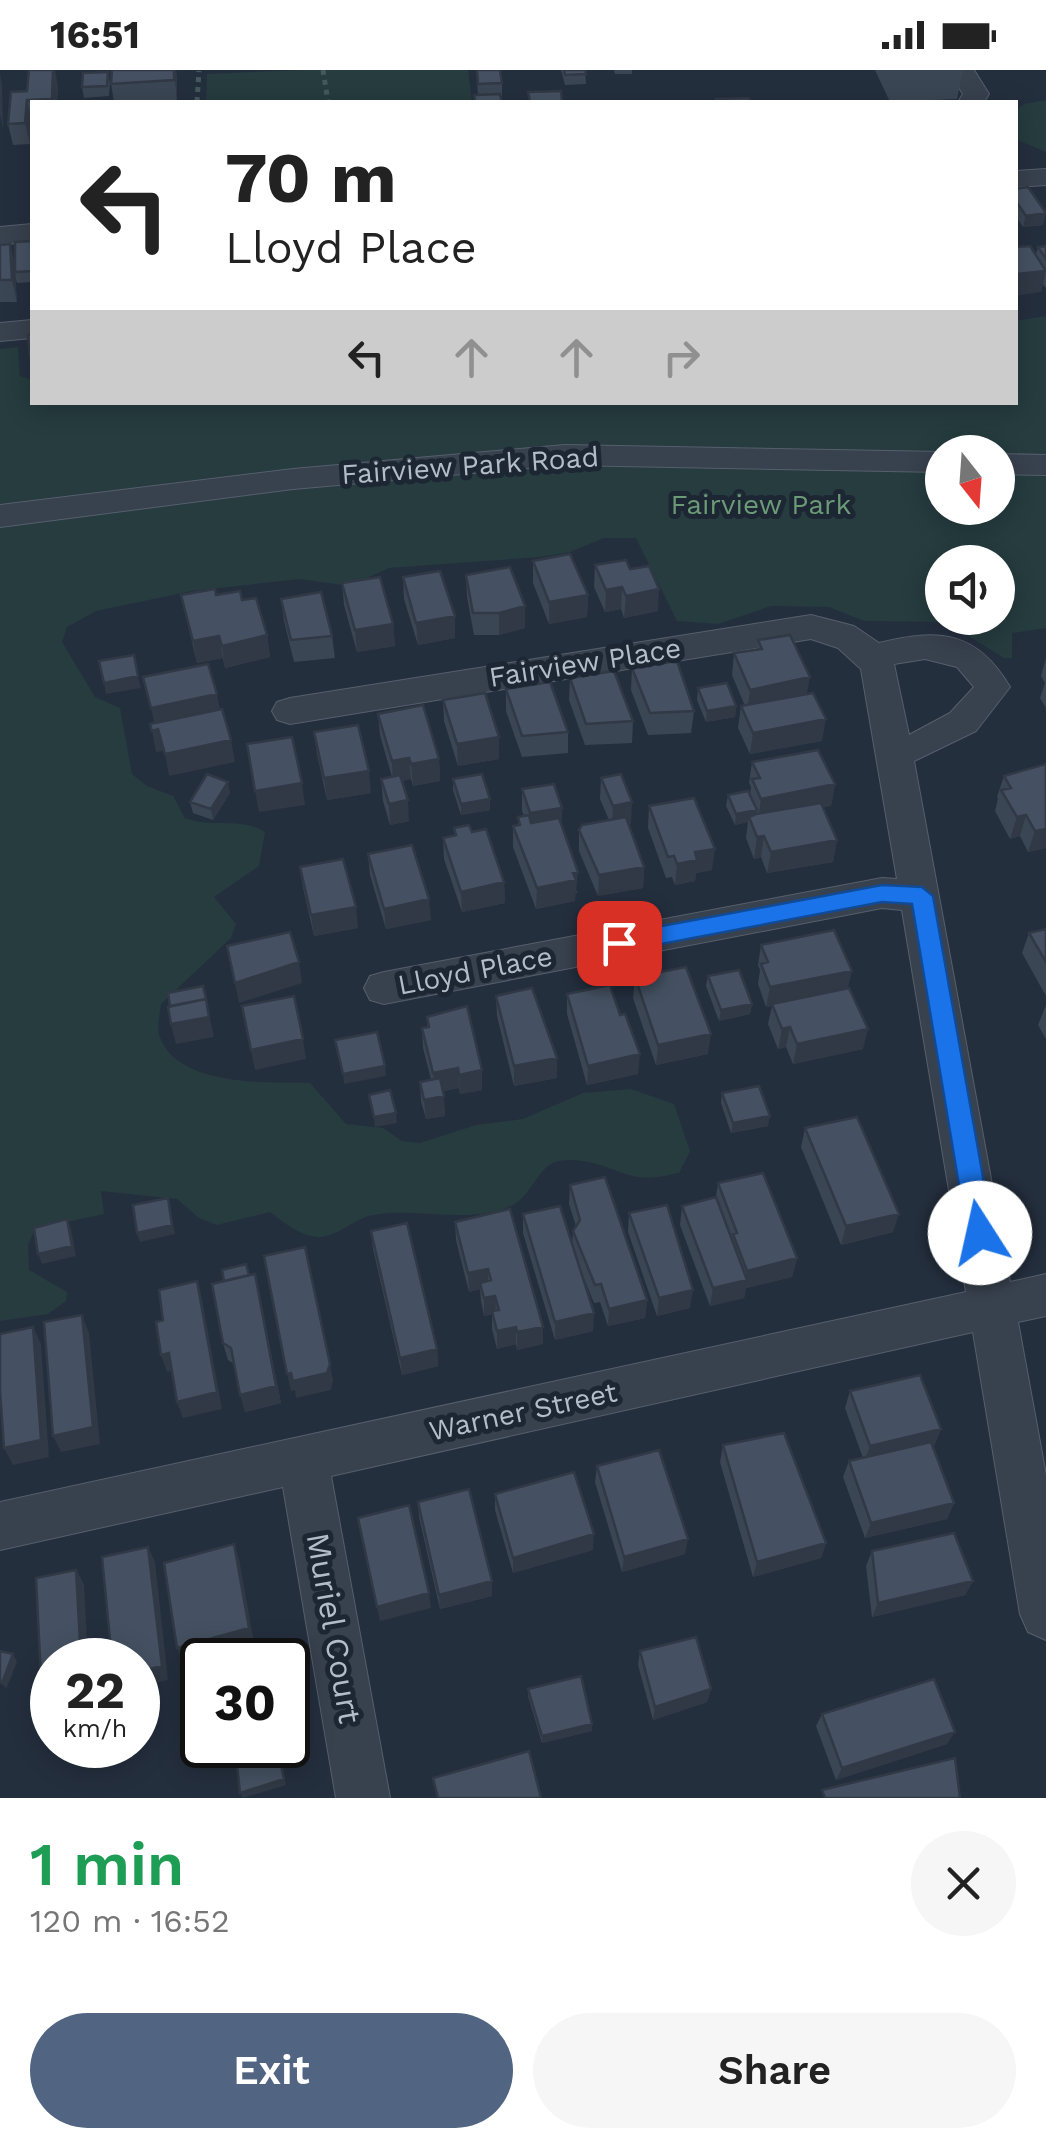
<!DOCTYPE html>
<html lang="en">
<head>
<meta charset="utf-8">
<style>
	:root { --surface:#fff; --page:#f6f6f6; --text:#222; --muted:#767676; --accent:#516482 }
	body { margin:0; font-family:"Work Sans",sans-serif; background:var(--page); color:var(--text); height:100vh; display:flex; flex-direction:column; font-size:38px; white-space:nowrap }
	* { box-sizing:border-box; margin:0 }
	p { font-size:32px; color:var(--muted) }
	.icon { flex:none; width:55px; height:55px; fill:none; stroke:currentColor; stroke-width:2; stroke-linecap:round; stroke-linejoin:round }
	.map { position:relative; height:1728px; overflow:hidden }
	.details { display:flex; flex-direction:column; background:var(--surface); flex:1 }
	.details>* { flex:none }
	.banner { position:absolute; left:30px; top:30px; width:988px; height:305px; border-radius:0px; box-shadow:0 5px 25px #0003; background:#fff; color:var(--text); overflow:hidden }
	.needle { width:65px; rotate:163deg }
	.controls { position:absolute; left:925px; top:365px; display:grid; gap:20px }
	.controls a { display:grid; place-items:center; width:90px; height:90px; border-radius:50%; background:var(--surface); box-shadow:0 5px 25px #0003; font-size:50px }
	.speed { position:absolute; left:30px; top:1568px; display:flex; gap:20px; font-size:50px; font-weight:700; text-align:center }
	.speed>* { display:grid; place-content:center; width:130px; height:130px; border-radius:50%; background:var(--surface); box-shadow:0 5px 25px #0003; line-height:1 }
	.speed small { font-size:25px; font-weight:400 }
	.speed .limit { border:5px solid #111; border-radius:15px; background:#fff; color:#111 }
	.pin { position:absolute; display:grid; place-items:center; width:85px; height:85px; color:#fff; margin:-42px; border-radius:20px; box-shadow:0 5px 15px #0006 }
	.me { position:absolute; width:110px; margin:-55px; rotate:350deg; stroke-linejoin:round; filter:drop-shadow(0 0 8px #0008) }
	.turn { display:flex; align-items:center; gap:35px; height:210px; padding:0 30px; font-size:45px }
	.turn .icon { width:130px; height:130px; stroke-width:2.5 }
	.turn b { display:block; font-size:70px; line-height:85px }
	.lanes { display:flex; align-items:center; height:95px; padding:0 30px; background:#0003; justify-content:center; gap:50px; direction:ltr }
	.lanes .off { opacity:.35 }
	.round { display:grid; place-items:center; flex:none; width:105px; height:105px; border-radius:52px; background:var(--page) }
	.summary { display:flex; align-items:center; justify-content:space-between; height:170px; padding:0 30px }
	h1 { font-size:60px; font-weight:600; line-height:75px; color:#1e9e55 }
	.primary-button { display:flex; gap:20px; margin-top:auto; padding:20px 30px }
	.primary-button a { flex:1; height:115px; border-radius:60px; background:var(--accent); color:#fff; font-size:40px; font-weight:600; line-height:115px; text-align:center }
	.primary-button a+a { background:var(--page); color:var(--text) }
	.status { display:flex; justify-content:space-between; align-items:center; height:70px; padding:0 50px; background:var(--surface); direction:ltr }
	.status svg { height:28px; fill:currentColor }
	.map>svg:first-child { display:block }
	.green { fill:#263c3f; fill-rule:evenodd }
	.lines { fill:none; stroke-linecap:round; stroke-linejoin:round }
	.minor-casing { stroke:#565f6c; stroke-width:2 }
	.path { stroke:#44595c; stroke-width:5; stroke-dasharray:5 5; stroke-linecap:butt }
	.minor { fill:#38414e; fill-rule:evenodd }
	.wall { fill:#3b4654 }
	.shaded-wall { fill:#303945 }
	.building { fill:#455162; stroke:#303945; stroke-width:2.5 }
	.route { fill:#1a73e8; stroke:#114b97; stroke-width:2.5 }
	.labels { text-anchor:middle; stroke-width:10; stroke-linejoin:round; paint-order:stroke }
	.street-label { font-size:28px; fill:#b4bcc9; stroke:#1d2633 }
	.park-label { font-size:28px; fill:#6b9a76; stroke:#1d2633 }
	.near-street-label { font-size:32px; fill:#b4bcc9; stroke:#1d2633 }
</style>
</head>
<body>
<div class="status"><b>16:51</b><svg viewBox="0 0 49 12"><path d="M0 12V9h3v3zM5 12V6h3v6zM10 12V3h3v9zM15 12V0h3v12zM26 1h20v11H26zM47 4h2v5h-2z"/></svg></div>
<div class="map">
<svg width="1046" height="1728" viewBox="0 0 1046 1728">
	<rect width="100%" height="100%" fill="#242f3e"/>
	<!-- green -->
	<path class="green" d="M304,0H468L472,32H206L207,4Z
		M1046,30V82L1015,69V42L1024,34Z
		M1046,246V558L1012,563V588H1004L946,552L864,551L829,537L771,536L718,554L677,551L636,468H604L570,482L540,487L389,498L349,516L300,509L192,521L96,541L67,557L62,572L95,627L120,638L132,704L147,716L173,726L185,748C213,759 239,746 265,762L259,796L214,827L236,854L231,868L161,934C160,943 157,956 159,965C176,1017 266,1012 310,1013L346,1054L383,1058L402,1071L420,1073L476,1055L523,1049L583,1023L631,1019L674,1034L690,1081L679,1103C664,1106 648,1110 633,1106C608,1099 586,1086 559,1091C538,1094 532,1127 511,1136C467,1155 418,1137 373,1145C354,1148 336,1169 316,1167C297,1164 285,1153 270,1142L217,1155L199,1148L177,1129L101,1121L104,1144L35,1159L28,1175L29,1200L67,1222L66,1231L48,1244L0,1251V279L18,277L20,306L32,310V332H1015V251ZM942,382H998V438H942ZM942,492H998V548H942Z"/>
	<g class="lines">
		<!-- minor casing -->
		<g class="minor-casing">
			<path id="minor" d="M948,0H974L989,24L984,32H958L963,24Z
				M1046,99V115L1015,117V101Z
				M32,154V171L0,175V157Z
				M32,250V268L0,271V253Z
				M565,375L945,382L942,402L565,395L293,419L0,457V435L293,399Z
				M998,384L1046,385V405L998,404Z
				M811,545L854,556L879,573C939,558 977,561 1010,617L976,661L914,691L1010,1212L1046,1204V1246L1018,1252L1046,1405V1570L1028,1562L1020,1544L973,1262L331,1406L390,1728H336L283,1417L0,1480V1432L966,1222L902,840L882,838L384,934L370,930L364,918L370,906L384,902L882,808L897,809L861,599L838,578L811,569L290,654L277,650L272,641L277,632L290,628ZM925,589L957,597L974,617L950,643L909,665L894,594Z"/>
		</g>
		<!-- path -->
		<path class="path" d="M323,0L328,32
			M197,32L199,1"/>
		<!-- minor -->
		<use href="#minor" class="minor"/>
	</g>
	<!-- wall -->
	<path class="wall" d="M112,0H176L177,31L114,32L111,14Z
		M476,0L502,13V32H474V25H478Z
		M561,0H585L586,14L565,15Z
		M614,0H632V4H615Z
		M875,0H963L957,29L890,32Z
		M108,2L110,13L109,26L84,28L82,17Z
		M58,16L57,32H32L30,74L13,75L8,54L27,21Z
		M1015,119L1043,155L1023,157L1015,145Z
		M32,171V212L17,213L15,206L17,232H0V175L10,174L15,195Z
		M1046,176V218L1043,214L1041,222L1036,184L1038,177Z
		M533,491L588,525L587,547L549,554L533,513Z
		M595,495L630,499L658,541L624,548L621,539L605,542L594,517Z
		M466,505L525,558L499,565H474L467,527Z
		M403,507L455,546V568L418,575L404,529Z
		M342,513L393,554L395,576L357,582L344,535Z
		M181,525H216L242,530L267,565L270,587L225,598L223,588L197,593Z
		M281,529L332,566L335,588L294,592L284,551Z
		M758,570L807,624L822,671L750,684L738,658L741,636H745L732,605L734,583L757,579Z
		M1046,588V638L1040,628L1045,613L1041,606Z
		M632,598L694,641L691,663L648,665L631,620Z
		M570,608L633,651L632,673L585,675L569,630Z
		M698,618L736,636L735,647L706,652L697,630Z
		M506,619L568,662V683L522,687L506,641Z
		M443,630L499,689L458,696L444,651Z
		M378,644L439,689L440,711L413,716L411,709L402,711L409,751L390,755L383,731L381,709L392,707L380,665Z
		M314,662L371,723L327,730L317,684Z
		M752,692L835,714L831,736L823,737L837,770L833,792L767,803L761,787L754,789L746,768L748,752L735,755L726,736L728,725H750L751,717L749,713Z
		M1046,694V778L1028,782L1020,766L1010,769L995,741L998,729L997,727L1004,706Z
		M601,708L631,754H628L644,797L643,818L598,826L579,781V760L609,750L600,729Z
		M453,709L490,740L461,745L453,720Z
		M522,719L562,738L561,755L577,823H575V831L536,839L513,777V756L518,755V747L524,746L522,741Z
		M230,723L213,750L193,743L190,732Z
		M649,736L712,800L696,803L695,811L675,815L672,807L666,808L648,758Z
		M454,758L472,762L504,812L505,833L462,842L444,789L443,768L454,766Z
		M368,784L431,850L386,859L370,805Z
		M300,797L358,858L314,866L303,818Z
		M1046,859V926L1022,883L1029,863Z
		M761,875L848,918L863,979L793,994L786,977L778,979L768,954L772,936L766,937L758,914L760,900L758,895Z
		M708,906L752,934L750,944L719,951L706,916Z
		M635,907L708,984L656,995L633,928Z
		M567,924L638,1004L587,1015L567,944Z
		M496,926L557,988V1008L514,1016L497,946Z
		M1046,935V969L1038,955Z
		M427,947L482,1020L460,1024L459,1018L443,1021L445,1046L426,1049L421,1031L420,1012L431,1009L423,978L422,958L427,957Z
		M722,1023L768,1056L731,1063L721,1033Z
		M805,1058L893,1162L841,1175L801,1077Z
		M718,1113L797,1188L792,1207L746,1218L744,1228L710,1236L680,1155L682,1136L716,1127Z
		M570,1115L647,1230L645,1248L608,1256L600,1232L594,1233L579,1196L593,1261L555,1270L523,1163V1144L572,1175L573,1161L576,1156L569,1134Z
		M629,1143L690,1238L657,1246L628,1162Z
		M455,1152L543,1274L517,1280L516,1274L497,1279L492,1259V1244L484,1246L481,1231L480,1219L469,1222L456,1170Z
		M371,1161L437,1279L438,1296L402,1305L373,1179Z
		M255,1204L281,1333L245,1342L234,1294L228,1290L223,1273L249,1205Z
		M850,1321L941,1359L934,1376H932L954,1433L947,1449L865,1468L843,1407L849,1391L863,1388L845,1338Z
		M723,1375L826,1473L821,1488L753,1507L720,1392Z
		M597,1396L685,1484L622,1502L595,1412Z
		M495,1424L593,1480L513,1503L495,1440Z
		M418,1432L492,1511V1526L440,1539L419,1447Z
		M872,1481L973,1511L965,1525L872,1547L866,1496Z
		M76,1500L84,1515L52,1590V1640H51L42,1627Z
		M640,1581L711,1619L707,1632L653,1650L638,1595Z
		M528,1619L592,1654V1661L542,1673L528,1626Z
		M822,1644L947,1674L836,1710L816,1656Z"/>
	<!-- shaded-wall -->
	<path class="shaded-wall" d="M53,0H55L58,16L57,32H52V29Z
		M174,0H176L177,8V31Z
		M0,5L2,14L3,58L0,45Z
		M27,30L32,51L30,74L25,53Z
		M1046,143L1043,155L1023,157L1026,146Z
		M10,174L15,196L17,232L12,210Z
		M1046,201L1041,222L1015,226V204Z
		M622,517L621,539L605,542L606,520Z
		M659,519L658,541L624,548L626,526Z
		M588,525L587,547L549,554V532Z
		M525,536V558L499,565V543Z
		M455,546V568L418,575L416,553Z
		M393,554L395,576L357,582L355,560Z
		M267,565L270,587L225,598L222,576Z
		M219,566L223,588L197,593L193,571Z
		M138,606L141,618L106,624L104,613Z
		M810,607L806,629L747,642L750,620Z
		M217,624L221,646L158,659L163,681L156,682L152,661L156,660L151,638Z
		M736,636L735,647L706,652L707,641Z
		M826,649L822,671L750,684L753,663Z
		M499,667V689L458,696L457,674Z
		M231,670L235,692L169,706L165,684Z
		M409,688L411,709L393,713L392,691Z
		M439,689L440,711L413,716L411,694Z
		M369,701L371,723L327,730L324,708Z
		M228,712L230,723L213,750L211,739Z
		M302,713L305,735L259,742L255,721Z
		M835,714L831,736L758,750L761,729Z
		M490,729V740L461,745V734Z
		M408,730L409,751L390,755L389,734Z
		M632,732L631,754L612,757L613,736Z
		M562,738L561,759L530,765V743Z
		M757,740L755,751L749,747L748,752L735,755L736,744Z
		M1026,745L1020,766L1010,769L1017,747Z
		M1046,759V778L1028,782L1035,761Z
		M764,766L761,787L754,789L757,767Z
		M837,770L833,792L767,803L771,782Z
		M715,779L712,800L696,803L695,811L675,815L677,794L695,782Z
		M644,797L643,818L598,826L599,805Z
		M578,802L575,831L536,839L537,818Z
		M504,812L505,833L462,842L461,822Z
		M429,829L431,850L386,859L384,839Z
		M356,837L358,858L314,866L311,845Z
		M299,892L302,913L239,933L235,913Z
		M852,901L847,922L766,937L770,917Z
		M203,916L214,967L176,974L171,954Z
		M752,934L750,944L719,951L721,940Z
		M790,957L786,977L778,979L782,959Z
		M868,959L863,979L793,994L797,974Z
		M711,964L708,984L656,995L658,975Z
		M303,969L306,989L255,1000L251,980Z
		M640,984L638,1004L587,1015L588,996Z
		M557,988V1008L514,1016V996Z
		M385,996L386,1006L344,1014L343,1004Z
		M458,998L459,1018L435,1023L433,1003Z
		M482,1000V1020L460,1024L459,1005Z
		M444,1026L445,1046L426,1049L424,1030Z
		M396,1043L397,1053L375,1057L374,1047Z
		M770,1046L768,1056L731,1063L733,1053Z
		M168,1128L175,1164L140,1172L137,1163Z
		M899,1144L893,1162L841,1175L846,1156Z
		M67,1149L71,1159L76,1186L42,1194L38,1184Z
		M797,1188L792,1207L746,1218L744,1228L710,1236L713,1218L745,1210L747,1201Z
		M488,1199V1218L480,1213V1219L469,1222L468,1203Z
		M255,1204L281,1333L245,1342L240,1325Z
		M197,1211L202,1229L222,1339L183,1348L177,1332Z
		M693,1220L690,1238L657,1246L659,1228Z
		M495,1226L496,1244L484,1246V1228Z
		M647,1230L645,1248L608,1256L609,1239Z
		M594,1243L593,1261L555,1270V1252Z
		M82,1245L89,1263L100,1374L61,1382L53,1366Z
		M33,1257L41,1274L49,1387L13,1395L4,1378Z
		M516,1257V1274L497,1279V1261Z
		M543,1257V1274L517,1280V1262Z
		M437,1279L438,1296L402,1305L400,1288Z
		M169,1283L175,1300L167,1302L161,1285Z
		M330,1294L333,1311L331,1320L296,1328L295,1320L291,1321L287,1304Z
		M941,1359L934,1376L864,1392L870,1376Z
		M954,1433L947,1449L865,1468L871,1453Z
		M594,1464L593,1480L513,1503V1488Z
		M688,1469L685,1484L622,1502L624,1487Z
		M826,1473L821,1488L753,1507L757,1492Z
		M234,1474L239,1489L254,1572L183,1592L177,1578Z
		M148,1477L155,1492L168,1610L138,1617Z
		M76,1500L84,1515L88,1590H81Z
		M492,1511V1526L440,1539L439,1525Z
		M973,1511L965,1525L872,1547L878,1533Z
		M429,1523L431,1538L380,1551L377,1537Z
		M13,1584L17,1592L6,1619L2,1613Z
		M711,1619L707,1632L653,1650L655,1637Z
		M592,1654V1661L542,1673V1666Z
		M955,1662L947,1674L836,1710L842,1698Z
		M277,1675L286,1715L243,1728L240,1723Z"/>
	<!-- building -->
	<path class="building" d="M29,0H53L52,29L27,30L25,53L8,54L11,22L27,21Z
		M112,0H174V10L111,14Z
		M477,0H500L502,13L478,14Z
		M564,0H585L586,4L565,5Z
		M108,2L107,16L82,17L83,3Z
		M561,21L562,31L530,32L528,22Z
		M500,24L502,32H475L474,25Z
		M749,28L750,32H717L716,29Z
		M1028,117L1046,143L1026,146L1015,130V119Z
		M32,171V201L15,202V172Z
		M10,174L12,210H0V175Z
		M1030,176L1046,201L1015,204V177Z
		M1046,176V189L1038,177Z
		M32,264V286L30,287L28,265Z
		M570,484L588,525L549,532L533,491Z
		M626,490L630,499L649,496L659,519L626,526L622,517L606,520L595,495Z
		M510,497L525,536L499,543H473L466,505Z
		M440,501L455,546L416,553L403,507Z
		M380,507L393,554L355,560L342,513Z
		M215,519L216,525L240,521L242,530L256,528L267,565L222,576L219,566L193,571L181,525Z
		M321,522L332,566L291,570L281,529Z
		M790,565L810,607L750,620L734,583L762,579L758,570Z
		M134,585L138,606L104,613L99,591Z
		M677,591L694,641L650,643L632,598Z
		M208,594L217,624L151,638L143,607Z
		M614,601L633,651L586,654L570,608Z
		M550,612L568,662L522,666L506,619Z
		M727,613L736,636L707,641L698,618Z
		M485,623L499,667L457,674L443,630Z
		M813,623L826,649L753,663L741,636Z
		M423,635L439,689L411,694L409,688L392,691L378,644Z
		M222,639L231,670L165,684L158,659L152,661L150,654Z
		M358,655L369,701L324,708L314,662Z
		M292,667L302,713L255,721L247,674Z
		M818,680L835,714L761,729L752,709L760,708L752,692Z
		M1046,694V759L1035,761L1026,745L1017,747L1001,720L1011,718L1004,706Z
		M207,704L228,712L211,739L190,732Z
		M482,704L490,729L461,734L453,709Z
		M621,704L632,732L613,736L601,708Z
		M400,705L408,730L389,734L381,709Z
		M554,714L562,738L530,743L522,719Z
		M748,721L757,740L736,744L728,725Z
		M694,728L715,779L695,782L697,790L677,794L674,786L668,787L649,736Z
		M821,733L837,770L771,782L764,766L757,767L749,747L756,744Z
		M529,745L531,753L559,748L578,802L573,803L576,810L537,818L513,756L520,755L518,747Z
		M626,747L644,797L599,805L579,760L582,755Z
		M469,755L472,762L486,759L504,812L461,822L443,768L456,765L454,758Z
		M412,775L429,829L384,839L368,784Z
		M343,789L356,837L311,845L300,797Z
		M1046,859V892L1029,863Z
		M834,860L852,901L770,917L761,894L768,892L761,875Z
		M290,862L299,892L235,913L227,876Z
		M686,897L711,964L658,975L635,907Z
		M739,900L752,934L721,940L708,906Z
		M610,915L620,945L625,944L640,984L588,996L567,924Z
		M203,916L206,929L170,936L168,923Z
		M532,918L557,988L514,996L496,926Z
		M849,918L868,959L797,974L790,957L782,959L772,934Z
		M294,926L303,969L251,980L242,936Z
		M206,929L209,947L171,954L168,937Z
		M467,936L482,1000L459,1005L458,998L433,1003L422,958L429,957L427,947Z
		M377,962L385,996L343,1004L335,970Z
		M440,1008L444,1026L424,1030L420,1012Z
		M759,1016L770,1046L733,1053L722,1023Z
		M390,1020L396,1043L374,1047L369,1025Z
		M857,1047L899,1144L846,1156L805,1058Z
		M763,1103L797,1188L747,1201L733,1164L737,1163L718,1113Z
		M605,1107L647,1230L609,1239L601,1214L595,1215L573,1161L580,1150L570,1115Z
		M716,1127L747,1210L713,1218L682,1136Z
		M168,1128L172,1155L137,1163L133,1135Z
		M667,1135L693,1220L659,1228L629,1143Z
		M560,1136L594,1243L555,1252L523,1144Z
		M510,1139L543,1257L517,1262L516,1257L497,1261L492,1241L499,1240L495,1226L484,1228L480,1213L491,1210L488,1199L468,1203L455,1152Z
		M67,1149L72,1176L38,1184L34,1158Z
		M407,1153L437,1279L400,1288L371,1161Z
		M305,1177L330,1294L327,1303L293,1311L291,1303L287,1304L264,1186Z
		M246,1194L249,1205L224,1211L222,1200Z
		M255,1204L276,1316L240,1325L231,1278L223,1273L212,1214Z
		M197,1211L217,1322L177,1332L169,1283L161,1285L156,1252L163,1250L159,1220Z
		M82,1245L93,1357L53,1366L44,1252Z
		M33,1257L41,1370L4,1378L0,1321V1264Z
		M920,1305L941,1359L870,1376L850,1321Z
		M784,1363L826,1473L757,1492L723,1375Z
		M931,1372L954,1433L871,1453L849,1391Z
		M659,1380L688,1469L624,1487L597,1396Z
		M574,1402L594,1464L513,1488L495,1424Z
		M469,1419L492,1511L439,1525L418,1432Z
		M409,1435L429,1523L377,1537L358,1448Z
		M954,1463L973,1511L878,1533L872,1481Z
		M234,1474L249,1558L177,1578L164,1493Z
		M148,1477L162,1596L138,1602V1590H112L102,1487Z
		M76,1500L81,1590H52V1625L42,1627L36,1508Z
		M696,1567L711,1619L655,1637L640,1581Z
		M0,1581L13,1584L2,1613L0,1612Z
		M581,1606L592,1654L542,1666L528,1619Z
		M934,1609L955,1662L842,1698L822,1644Z
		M239,1675H277L284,1709L240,1723L235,1676Z
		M529,1681L541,1728H438L433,1708Z
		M955,1688L960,1728H825L822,1720Z"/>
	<!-- route -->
	<path class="route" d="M882,815L922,817L933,826L993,1163L989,1171L980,1174L971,1171L967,1163L912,834L882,832L619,882L608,873L619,864Z"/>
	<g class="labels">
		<!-- street labels -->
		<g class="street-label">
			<text transform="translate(470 395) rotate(-4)" y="10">Fairview Park Road</text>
			<text transform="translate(585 592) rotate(-9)" y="10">Fairview Place</text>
			<text transform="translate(475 900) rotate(-11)" y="10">Lloyd Place</text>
			<text transform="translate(523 1341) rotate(-12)" y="10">Warner Street</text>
		</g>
		<!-- park labels -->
		<g class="park-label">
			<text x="761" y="444">Fairview Park</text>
		</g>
		<!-- near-street labels -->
		<g class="near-street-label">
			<text transform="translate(334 1558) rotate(80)" y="11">Muriel Court</text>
		</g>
	</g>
</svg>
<div class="controls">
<a><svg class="needle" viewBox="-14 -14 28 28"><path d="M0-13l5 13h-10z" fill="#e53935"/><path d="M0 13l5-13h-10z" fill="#767676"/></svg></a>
<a><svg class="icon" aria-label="sound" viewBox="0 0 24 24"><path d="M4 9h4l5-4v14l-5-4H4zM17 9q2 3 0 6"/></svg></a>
</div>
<div class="speed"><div>22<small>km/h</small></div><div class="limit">30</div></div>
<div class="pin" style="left:619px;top:873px;background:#d93025"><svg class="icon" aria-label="arrive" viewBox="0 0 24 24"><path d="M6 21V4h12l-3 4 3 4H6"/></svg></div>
<svg class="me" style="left:980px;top:1163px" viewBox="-20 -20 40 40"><circle r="19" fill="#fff"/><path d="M0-13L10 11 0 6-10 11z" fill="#1a73e8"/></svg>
<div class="banner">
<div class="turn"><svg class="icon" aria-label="left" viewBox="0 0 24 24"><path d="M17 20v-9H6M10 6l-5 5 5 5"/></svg><div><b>70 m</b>Lloyd Place</div></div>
<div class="lanes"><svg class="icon" aria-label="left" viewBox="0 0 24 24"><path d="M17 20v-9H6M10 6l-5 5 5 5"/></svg><svg class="icon off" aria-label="ahead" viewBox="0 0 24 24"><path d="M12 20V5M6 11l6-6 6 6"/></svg><svg class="icon off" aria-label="ahead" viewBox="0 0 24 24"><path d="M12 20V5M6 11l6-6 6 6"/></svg><svg class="icon off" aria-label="right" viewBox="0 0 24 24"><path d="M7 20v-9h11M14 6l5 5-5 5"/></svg></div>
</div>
</div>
<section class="details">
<div class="summary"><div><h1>1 min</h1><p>120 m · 16:52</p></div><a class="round"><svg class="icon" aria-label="close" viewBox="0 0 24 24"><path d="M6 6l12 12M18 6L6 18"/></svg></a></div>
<div class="primary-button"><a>Exit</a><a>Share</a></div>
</section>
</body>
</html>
